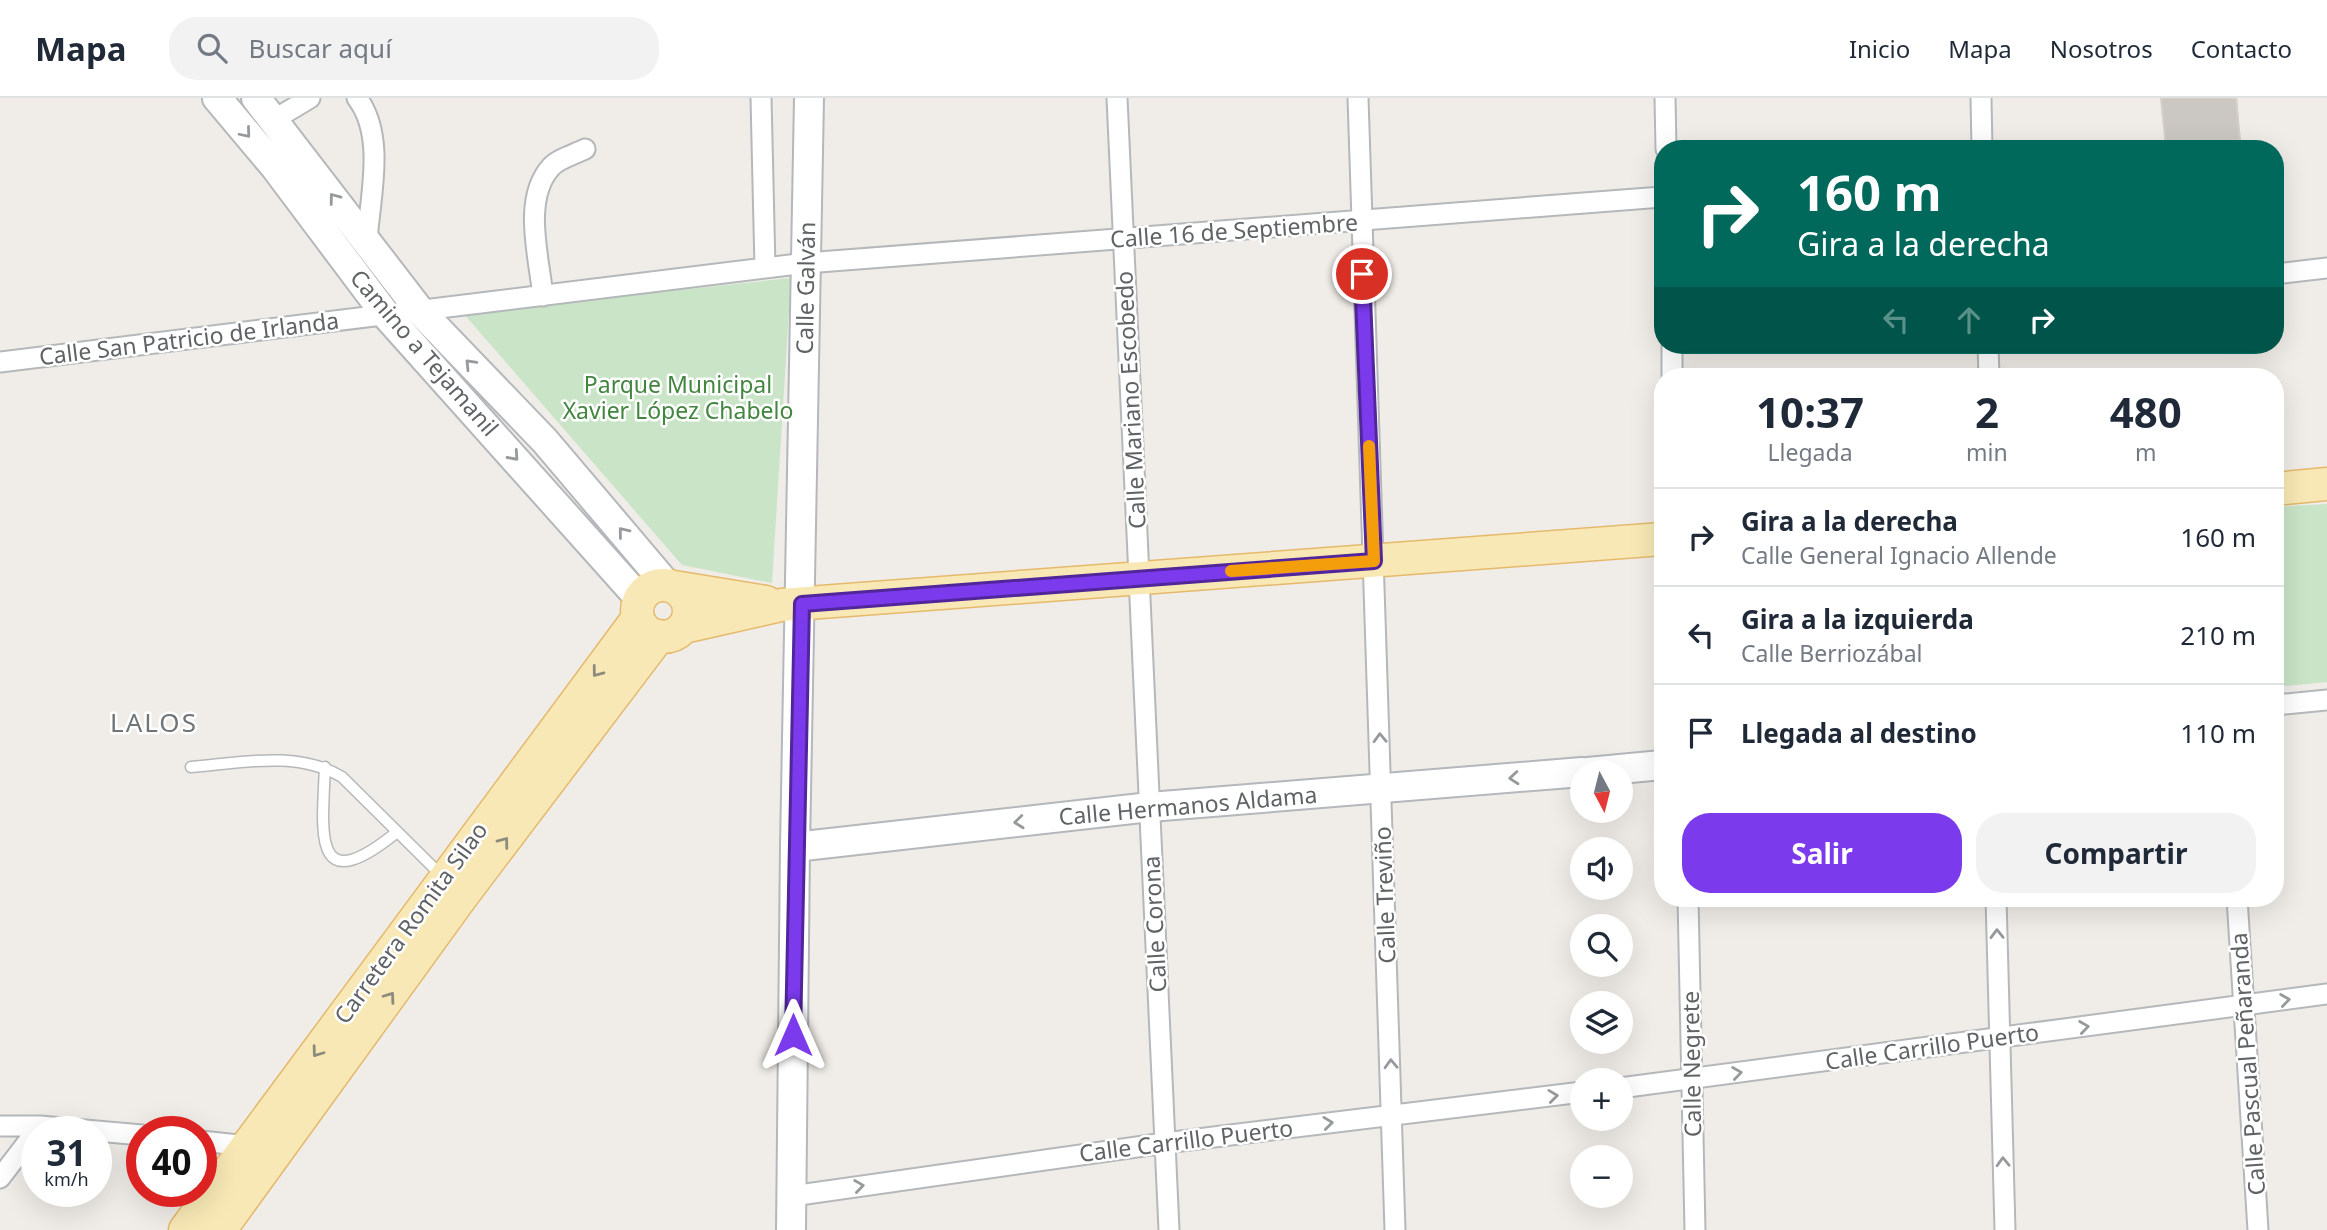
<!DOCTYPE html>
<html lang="es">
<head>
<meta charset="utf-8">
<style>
	:root { --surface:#fff; --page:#f2f2f3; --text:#1f2937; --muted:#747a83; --line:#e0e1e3; --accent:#7c3aed }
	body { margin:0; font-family:"Noto Sans",sans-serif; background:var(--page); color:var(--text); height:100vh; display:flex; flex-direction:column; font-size:26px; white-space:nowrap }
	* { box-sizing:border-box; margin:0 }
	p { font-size:23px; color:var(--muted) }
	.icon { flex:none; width:38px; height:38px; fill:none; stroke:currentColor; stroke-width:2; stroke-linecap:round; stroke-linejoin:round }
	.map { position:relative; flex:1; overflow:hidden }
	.sheet { position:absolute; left:1654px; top:270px; width:630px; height:539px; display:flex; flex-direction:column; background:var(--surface); border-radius:28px; box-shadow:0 7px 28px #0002 }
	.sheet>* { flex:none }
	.guide { position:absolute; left:1654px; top:42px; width:630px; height:214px; border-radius:28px; box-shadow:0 7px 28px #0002; background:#00695c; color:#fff; overflow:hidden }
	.needle { width:46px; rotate:173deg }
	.buttons { position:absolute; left:1570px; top:662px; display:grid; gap:14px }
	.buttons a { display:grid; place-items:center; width:63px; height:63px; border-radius:50%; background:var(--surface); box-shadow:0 7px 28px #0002; font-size:35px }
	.speed { position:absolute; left:21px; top:1018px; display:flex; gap:14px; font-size:35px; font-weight:700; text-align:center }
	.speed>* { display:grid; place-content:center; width:91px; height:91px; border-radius:50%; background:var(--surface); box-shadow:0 7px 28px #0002; line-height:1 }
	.speed small { font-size:18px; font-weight:400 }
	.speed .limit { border:10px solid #d22; background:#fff; color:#111 }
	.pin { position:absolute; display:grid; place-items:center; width:60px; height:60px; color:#fff; margin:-30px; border:4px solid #fff; border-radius:50%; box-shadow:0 2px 7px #0007 }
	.me { position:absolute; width:77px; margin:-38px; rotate:0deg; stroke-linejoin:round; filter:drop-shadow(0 0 5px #0008) }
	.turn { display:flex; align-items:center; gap:24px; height:147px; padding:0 28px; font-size:32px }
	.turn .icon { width:91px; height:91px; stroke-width:2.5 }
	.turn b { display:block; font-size:49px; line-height:60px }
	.lanes { display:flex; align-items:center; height:66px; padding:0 28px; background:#0003; justify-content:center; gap:35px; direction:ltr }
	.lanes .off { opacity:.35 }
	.eta { display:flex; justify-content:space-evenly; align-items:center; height:119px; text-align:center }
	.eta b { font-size:42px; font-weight:700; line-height:49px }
	.button { display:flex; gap:14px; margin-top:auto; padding:14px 28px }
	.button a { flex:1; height:80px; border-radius:28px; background:var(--accent); color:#fff; font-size:28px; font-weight:700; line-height:80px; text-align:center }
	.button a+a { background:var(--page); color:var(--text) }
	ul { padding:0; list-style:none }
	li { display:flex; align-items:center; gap:21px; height:98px; padding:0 28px; border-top:2px solid var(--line) }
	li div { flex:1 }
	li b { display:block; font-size:26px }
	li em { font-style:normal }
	header { display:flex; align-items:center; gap:42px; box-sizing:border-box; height:98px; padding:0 35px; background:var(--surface); border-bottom:2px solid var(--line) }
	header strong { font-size:33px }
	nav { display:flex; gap:38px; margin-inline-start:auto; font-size:24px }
	.search { width:490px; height:63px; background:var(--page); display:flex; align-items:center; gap:18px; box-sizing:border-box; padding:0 24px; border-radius:28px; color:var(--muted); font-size:26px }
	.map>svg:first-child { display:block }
	.green { fill:#c9e4c7 }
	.shadow { fill:#0003 }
	.building { fill:#cbc8c4; stroke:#d4cfc7; stroke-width:2 }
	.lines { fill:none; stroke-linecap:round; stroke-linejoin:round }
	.lane-casing { stroke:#b5b8bb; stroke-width:13 }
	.street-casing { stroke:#b5b8bb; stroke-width:23 }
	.secondary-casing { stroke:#b4b7bb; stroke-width:32 }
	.primary-casing { stroke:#e5b96c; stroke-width:35 }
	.lane { stroke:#fff; stroke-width:10 }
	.street { stroke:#fff; stroke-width:19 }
	.secondary { stroke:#fff; stroke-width:28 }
	.primary { stroke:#f8e8b5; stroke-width:32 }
	.oneway { stroke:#979a9c }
	.oneway2 { stroke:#8d8b7e }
	.route-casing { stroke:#51269a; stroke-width:18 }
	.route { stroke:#7c3aed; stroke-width:12 }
	.slow { stroke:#f59e0b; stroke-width:12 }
	.labels { text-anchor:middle; stroke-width:5; stroke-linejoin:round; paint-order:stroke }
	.street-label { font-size:23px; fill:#5f6366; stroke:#fff }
	.park-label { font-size:23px; fill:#42853f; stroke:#fff }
	.quarter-label { font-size:26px; letter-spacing:2px; fill:#707578; stroke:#fff }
</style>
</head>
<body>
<header>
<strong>Mapa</strong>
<div class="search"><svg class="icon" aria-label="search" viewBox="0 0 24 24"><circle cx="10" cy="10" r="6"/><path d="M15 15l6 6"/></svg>Buscar aquí</div>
<nav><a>Inicio</a><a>Mapa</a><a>Nosotros</a><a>Contacto</a></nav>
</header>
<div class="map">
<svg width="2327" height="1132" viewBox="0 0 2327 1132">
	<rect width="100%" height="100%" fill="#f0ede8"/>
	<!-- green -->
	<path class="green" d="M791,180L772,485L682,467L463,215Z
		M2327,406V584L2275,589V409Z"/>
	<!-- shadow -->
	<path class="shadow" d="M2163,0H2237L2240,39L2239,41Z"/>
	<!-- building -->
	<path class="building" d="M2161,0H2236L2240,42L2166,49Z"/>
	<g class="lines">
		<!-- lane casing -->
		<g class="lane-casing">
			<path id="lane" d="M191,669C241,665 297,652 342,679L441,777
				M325,669C322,736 312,803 397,734"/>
		</g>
		<!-- street casing -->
		<g class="street-casing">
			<path id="street" d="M357,0C386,38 370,98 367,143
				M761,0L765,170
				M1117,0L1169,1132
				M1358,0L1395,1132
				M1665,0L1666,51
				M1981,0L1982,51
				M275,21L310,0
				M2275,176L2327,170
				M543,198C539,159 522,101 551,69C558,61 575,56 585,51
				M1672,247V278
				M1988,247L1989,278
				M0,264L806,165L1662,99
				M2275,607L2327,602
				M1688,800L1695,1132
				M1996,800L2005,1132
				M2237,800L2258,1132
				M1620,990L2327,896
				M0,1028H40L142,1037
				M201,1043L248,1048L253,1051
				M0,1080L40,1028
				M792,1098L1165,1045L1582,994"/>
		</g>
		<!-- secondary casing -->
		<g class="secondary-casing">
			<path id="secondary" d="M217,0L275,69L386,217L640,501
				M256,0L420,213L545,343L667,487
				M1588,674L1662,667
				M795,749L1150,709L1582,674
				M791,1132L795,749L809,0"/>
		</g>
		<!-- primary casing -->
		<g class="primary-casing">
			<path id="primary" d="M2275,391L2327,386
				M637 513a26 26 0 1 1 52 0a26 26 0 1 1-52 0Z
				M674,489L766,504
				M684,529L781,507L1662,441
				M185,1132L638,520
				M220,1132L462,798L659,538"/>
		</g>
		<!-- lane -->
		<use href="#lane" class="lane"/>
		<!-- street -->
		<use href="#street" class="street"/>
		<!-- secondary -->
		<use href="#secondary" class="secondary"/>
		<!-- primary -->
		<use href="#primary" class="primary"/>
	</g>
	<!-- one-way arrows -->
	<defs><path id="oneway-chevron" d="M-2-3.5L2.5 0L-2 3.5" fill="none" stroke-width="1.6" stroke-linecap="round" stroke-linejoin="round" transform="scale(1.75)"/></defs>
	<g class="oneway">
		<use href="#oneway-chevron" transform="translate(246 35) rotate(50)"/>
		<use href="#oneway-chevron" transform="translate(334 100) rotate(-127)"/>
		<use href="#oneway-chevron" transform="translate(470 266) rotate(-134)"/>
		<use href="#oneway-chevron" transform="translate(514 358) rotate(48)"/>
		<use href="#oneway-chevron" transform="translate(623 434) rotate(-129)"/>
		<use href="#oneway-chevron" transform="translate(1380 640) rotate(-92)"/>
		<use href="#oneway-chevron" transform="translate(1514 680) rotate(175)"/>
		<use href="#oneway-chevron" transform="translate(1019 724) rotate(174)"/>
		<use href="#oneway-chevron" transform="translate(1997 836) rotate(-91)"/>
		<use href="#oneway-chevron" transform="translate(2285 902) rotate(-8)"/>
		<use href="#oneway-chevron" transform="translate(2084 929) rotate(-8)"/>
		<use href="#oneway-chevron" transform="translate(1391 966) rotate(-92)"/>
		<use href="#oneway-chevron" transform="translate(1737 975) rotate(-8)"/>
		<use href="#oneway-chevron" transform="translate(1553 998) rotate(-7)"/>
		<use href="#oneway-chevron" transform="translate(1328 1025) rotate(-7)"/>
		<use href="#oneway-chevron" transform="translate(2003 1064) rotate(-92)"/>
		<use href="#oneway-chevron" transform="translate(859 1088) rotate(-8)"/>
	</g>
	<g class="oneway2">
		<use href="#oneway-chevron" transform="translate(597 574) rotate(127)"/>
		<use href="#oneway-chevron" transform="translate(504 744) rotate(-53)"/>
		<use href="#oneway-chevron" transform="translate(390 899) rotate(-54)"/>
		<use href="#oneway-chevron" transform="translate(317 954) rotate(126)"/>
	</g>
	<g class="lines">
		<!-- route casing -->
		<g class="route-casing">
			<path id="route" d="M793,937L802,506L1374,463L1362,176"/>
		</g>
		<!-- route -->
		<use href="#route" class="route"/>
		<!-- slow -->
		<path class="slow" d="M1231,473L1374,463L1369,348"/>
	</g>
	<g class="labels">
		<!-- street labels -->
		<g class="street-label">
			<text transform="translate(1234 133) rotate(-4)" y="8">Calle 16 de Septiembre</text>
			<text transform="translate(806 190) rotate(-89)" y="8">Calle Galván</text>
			<text transform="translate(189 241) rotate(-7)" y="8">Calle San Patricio de Irlanda</text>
			<text transform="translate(424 255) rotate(49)" y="8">Camino a Tejamanil</text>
			<text transform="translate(1131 302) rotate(-93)" y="8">Calle Mariano Escobedo</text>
			<text transform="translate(1188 708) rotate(-5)" y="8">Calle Hermanos Aldama</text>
			<text transform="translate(1385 797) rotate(-92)" y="8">Calle Treviño</text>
			<text transform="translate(411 825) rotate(-54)" y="8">Carretera Romita Silao</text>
			<text transform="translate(1155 826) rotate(-93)" y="8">Calle Corona</text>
			<text transform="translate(1932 949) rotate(-8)" y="8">Calle Carrillo Puerto</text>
			<text transform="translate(1692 966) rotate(-91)" y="8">Calle Negrete</text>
			<text transform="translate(2248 966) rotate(-94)" y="8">Calle Pascual Peñaranda</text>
			<text transform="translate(1186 1043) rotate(-7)" y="8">Calle Carrillo Puerto</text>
		</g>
		<!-- park labels -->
		<g class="park-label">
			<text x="678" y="295">Parque Municipal<tspan x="678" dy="26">Xavier López Chabelo</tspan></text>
		</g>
		<!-- quarter labels -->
		<g class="quarter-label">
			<text x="154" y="634">LALOS</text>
		</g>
	</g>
</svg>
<div class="buttons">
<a><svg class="needle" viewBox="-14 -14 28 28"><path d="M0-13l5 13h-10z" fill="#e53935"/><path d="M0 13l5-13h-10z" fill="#747a83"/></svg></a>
<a><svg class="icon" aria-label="sound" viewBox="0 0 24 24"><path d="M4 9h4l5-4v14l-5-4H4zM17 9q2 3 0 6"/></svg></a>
<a><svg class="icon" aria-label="search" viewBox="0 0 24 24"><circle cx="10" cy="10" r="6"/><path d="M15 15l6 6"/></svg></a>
<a><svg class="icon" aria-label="layers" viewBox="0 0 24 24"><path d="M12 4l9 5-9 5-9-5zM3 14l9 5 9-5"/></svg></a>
<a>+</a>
<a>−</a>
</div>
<div class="speed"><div>31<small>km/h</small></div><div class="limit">40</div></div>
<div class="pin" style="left:1362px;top:176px;background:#d93025"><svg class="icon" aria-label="arrive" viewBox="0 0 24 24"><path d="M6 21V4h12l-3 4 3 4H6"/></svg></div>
<svg class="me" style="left:793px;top:937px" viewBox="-20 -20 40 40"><path d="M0-17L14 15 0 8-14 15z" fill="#7c3aed" stroke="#fff" stroke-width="4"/></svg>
<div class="guide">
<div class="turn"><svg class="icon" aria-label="right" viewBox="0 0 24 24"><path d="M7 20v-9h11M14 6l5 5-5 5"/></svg><div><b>160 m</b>Gira a la derecha</div></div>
<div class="lanes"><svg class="icon off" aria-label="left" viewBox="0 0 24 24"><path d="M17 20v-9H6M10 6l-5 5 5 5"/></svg><svg class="icon off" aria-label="ahead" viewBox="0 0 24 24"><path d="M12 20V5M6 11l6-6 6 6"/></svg><svg class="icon" aria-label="right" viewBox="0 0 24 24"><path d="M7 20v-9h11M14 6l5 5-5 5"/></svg></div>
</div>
<section class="sheet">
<div class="eta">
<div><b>10:37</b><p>Llegada</p></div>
<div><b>2</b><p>min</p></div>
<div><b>480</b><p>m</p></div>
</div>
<ul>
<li><svg class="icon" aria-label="right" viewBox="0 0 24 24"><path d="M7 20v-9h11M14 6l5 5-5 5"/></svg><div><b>Gira a la derecha</b><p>Calle General Ignacio Allende</p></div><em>160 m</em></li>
<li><svg class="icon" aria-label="left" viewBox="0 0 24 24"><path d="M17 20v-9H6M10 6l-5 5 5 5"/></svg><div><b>Gira a la izquierda</b><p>Calle Berriozábal</p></div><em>210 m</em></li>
<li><svg class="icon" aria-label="arrive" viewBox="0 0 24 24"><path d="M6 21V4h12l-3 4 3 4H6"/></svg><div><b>Llegada al destino</b></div><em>110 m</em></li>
</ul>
<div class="button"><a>Salir</a><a>Compartir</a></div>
</section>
</div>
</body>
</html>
